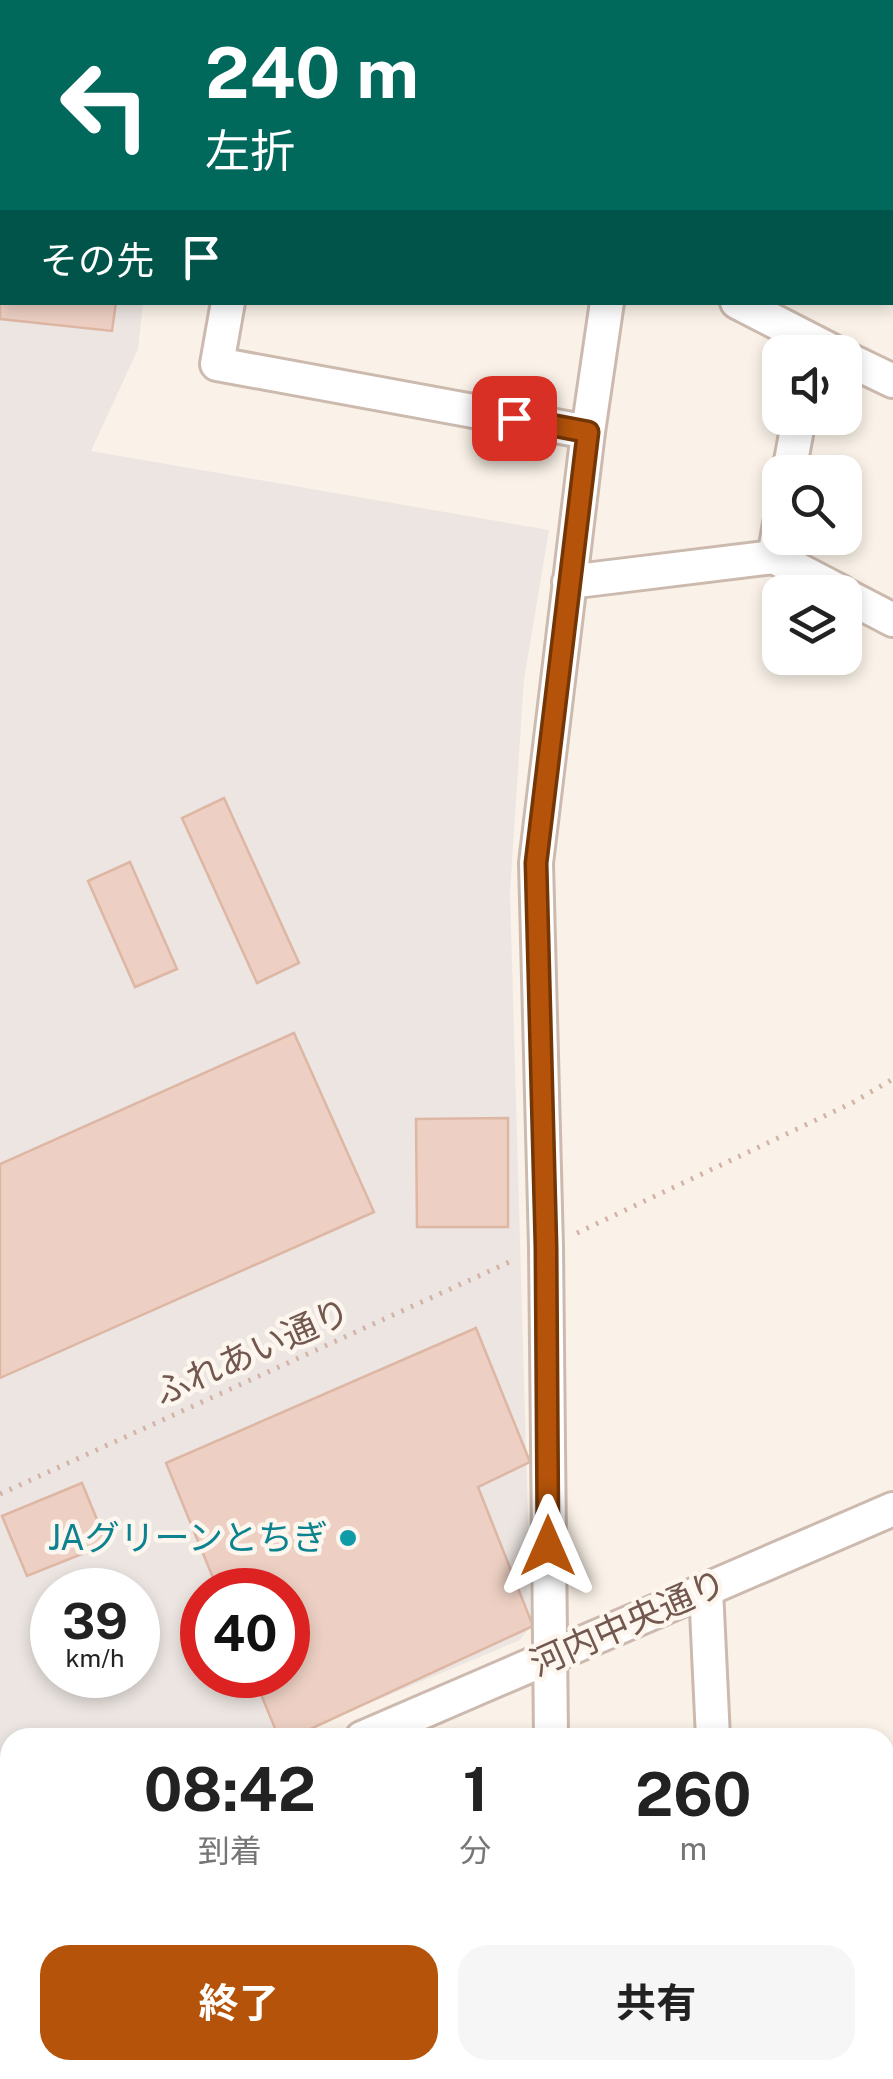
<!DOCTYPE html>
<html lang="ja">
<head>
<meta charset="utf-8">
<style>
	:root { --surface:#fff; --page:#f6f6f6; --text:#222; --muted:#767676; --accent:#b45309 }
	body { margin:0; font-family:"Public Sans","Noto Sans JP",sans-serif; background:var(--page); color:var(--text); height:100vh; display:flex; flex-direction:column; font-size:38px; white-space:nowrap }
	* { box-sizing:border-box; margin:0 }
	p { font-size:32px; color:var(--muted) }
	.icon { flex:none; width:55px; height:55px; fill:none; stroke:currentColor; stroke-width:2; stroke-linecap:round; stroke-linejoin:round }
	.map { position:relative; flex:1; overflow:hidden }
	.panel { position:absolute; left:0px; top:1728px; width:895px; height:352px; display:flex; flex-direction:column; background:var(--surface); border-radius:30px 30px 0 0; box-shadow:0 5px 15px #0003 }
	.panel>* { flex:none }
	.hud { position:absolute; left:0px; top:0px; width:895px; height:305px; box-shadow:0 5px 15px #0003; background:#00695c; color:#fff; overflow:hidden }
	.buttons { position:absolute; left:762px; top:335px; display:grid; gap:20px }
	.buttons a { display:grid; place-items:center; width:100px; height:100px; border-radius:20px; background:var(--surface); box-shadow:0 5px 15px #0003; font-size:50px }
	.speed { position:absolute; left:30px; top:1568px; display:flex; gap:20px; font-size:50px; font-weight:700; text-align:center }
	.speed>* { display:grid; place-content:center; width:130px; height:130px; border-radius:50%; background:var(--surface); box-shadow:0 5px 15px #0003; line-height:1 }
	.speed small { font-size:25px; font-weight:400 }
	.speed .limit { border:15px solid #d22; background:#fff; color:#111 }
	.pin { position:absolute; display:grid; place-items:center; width:85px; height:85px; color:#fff; margin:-42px; border-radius:20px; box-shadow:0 5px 15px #0006 }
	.me { position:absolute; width:110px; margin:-55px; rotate:0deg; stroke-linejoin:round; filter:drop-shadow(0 0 8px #0008) }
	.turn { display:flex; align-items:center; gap:35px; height:210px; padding:0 40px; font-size:45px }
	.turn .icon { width:130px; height:130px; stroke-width:2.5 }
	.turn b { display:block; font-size:70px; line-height:85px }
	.then { display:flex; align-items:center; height:95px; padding:0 40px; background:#0003; gap:20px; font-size:38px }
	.eta { display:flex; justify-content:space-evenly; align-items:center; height:170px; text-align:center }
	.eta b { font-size:60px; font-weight:700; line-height:70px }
	.action { display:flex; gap:20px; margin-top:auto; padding:20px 40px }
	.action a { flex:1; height:115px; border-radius:30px; background:var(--accent); color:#fff; font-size:40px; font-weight:700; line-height:115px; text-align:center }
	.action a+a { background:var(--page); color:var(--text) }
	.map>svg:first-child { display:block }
	.industrial { fill:#ece5e1; fill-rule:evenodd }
	.building { fill:#edd0c3; stroke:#deb6a4; stroke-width:2.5 }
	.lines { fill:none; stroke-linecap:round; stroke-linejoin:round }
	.minor-casing { stroke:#ccbaaf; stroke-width:38 }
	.path { stroke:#d2b3a6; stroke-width:5; stroke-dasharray:2.5 8; stroke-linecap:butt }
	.minor { stroke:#fff; stroke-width:32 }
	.route-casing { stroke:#753606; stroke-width:25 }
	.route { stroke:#b45309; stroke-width:18 }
	.culture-dot { fill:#0f9aa8; stroke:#fdf6ee; stroke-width:4 }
	.labels { text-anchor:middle; stroke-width:9; stroke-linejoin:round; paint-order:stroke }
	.street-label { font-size:35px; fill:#72584f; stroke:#fdf6ee }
	.culture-label { font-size:35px; fill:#0d838f; stroke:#fdf6ee; text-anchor:end }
</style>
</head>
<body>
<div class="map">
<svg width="893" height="2079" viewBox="0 0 893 2079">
	<rect width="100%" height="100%" fill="#faf2e8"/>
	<!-- industrial -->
	<path class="industrial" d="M0,0H175L2,2V302L143,303L138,349L91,451L549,530L524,679L510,892L531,1625L520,1640L289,1737L10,1738V1840L0,1843ZM52,1590H138V1675H52ZM202,1590H288V1675H202Z
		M10,1900V2070H533L534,2079H0V1902Z"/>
	<!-- building -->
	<path class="building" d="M0,5L2,302H116L112,331L0,319Z
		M224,798L299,963L257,983L182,818Z
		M130,862L177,969L135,987L88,881Z
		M294,1033L374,1212L0,1378V1164Z
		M508,1118V1227H417L416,1119Z
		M476,1328L530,1462L478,1487L533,1626L291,1738H279L253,1675H288V1590H218L166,1463Z
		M82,1483L107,1544L27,1576L2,1516Z
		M10,1977V2070H208L213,2079H0V1982Z
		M256,2070H325L330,2079H261Z"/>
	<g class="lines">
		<!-- minor casing -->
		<g class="minor-casing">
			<path id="minor" d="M681,0L686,2
				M892,111H893
				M228,302L217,364L588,432
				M737,302L834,352
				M845,358L893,381
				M789,472L799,418
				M774,557L780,524
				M569,582L774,557L841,592
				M845,595L893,620
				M706,1589L713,1738
				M362,1738L893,1509
				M551,1738L546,1247L536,863L588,432L607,302
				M885,1783L893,1781
				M0,1871L10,1868
				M885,2056L893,2054
				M558,2070V2079
				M741,2079L797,2070"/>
		</g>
		<!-- path -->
		<path class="path" d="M577,1233L852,1103L893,1079
			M0,1494L516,1259"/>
		<!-- minor -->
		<use href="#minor" class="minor"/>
	</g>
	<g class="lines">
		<!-- route casing -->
		<g class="route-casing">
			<path id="route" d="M514,418L588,432L536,863L546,1247L548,1546"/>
		</g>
		<!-- route -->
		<use href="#route" class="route"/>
	</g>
	<!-- markers -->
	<circle class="culture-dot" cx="348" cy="1538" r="10"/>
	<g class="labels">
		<!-- street labels -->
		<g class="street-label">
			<text transform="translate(252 1352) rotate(-24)" y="12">ふれあい通り</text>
			<text transform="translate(628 1623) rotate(-24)" y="12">河内中央通り</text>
		</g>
		<!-- culture labels -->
		<g class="culture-label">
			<text x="328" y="1550">JAグリーンとちぎ</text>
		</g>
	</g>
</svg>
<div class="buttons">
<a><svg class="icon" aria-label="sound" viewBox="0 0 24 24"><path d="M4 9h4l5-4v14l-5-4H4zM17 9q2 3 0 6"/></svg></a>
<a><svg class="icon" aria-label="search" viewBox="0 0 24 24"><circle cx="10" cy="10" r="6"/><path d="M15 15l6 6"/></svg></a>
<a><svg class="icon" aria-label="layers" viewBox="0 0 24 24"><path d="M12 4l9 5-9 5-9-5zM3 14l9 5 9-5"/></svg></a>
</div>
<div class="speed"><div>39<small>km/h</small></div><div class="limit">40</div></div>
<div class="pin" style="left:514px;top:418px;background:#d93025"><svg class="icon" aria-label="arrive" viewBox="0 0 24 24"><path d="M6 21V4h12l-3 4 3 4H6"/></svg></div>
<svg class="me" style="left:548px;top:1546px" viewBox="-20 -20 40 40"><path d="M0-17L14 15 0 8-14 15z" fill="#b45309" stroke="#fff" stroke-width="4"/></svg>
<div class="hud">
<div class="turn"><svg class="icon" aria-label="left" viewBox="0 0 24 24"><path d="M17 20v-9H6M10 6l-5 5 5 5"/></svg><div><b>240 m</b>左折</div></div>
<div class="then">その先<svg class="icon" aria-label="arrive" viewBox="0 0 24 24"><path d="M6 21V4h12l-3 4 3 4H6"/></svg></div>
</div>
<section class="panel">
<div class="eta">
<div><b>08:42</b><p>到着</p></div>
<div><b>1</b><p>分</p></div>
<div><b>260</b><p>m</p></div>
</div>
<div class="action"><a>終了</a><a>共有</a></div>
</section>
</div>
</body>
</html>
